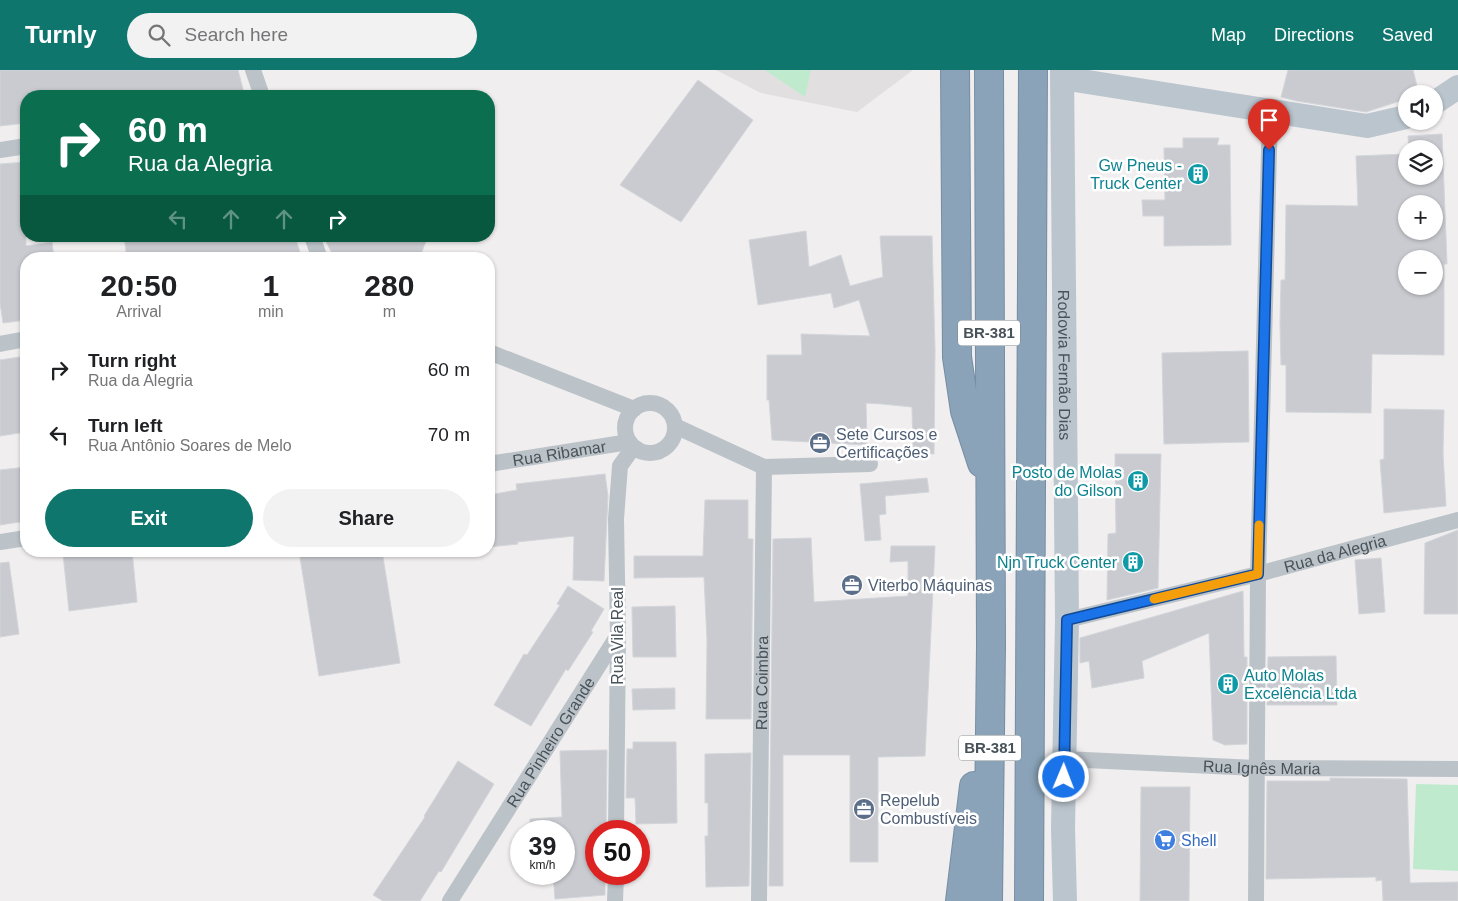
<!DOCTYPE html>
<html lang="en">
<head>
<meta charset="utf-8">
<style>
	:root { --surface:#fff; --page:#f2f2f2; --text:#202124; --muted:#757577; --accent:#0f766e }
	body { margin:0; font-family:Helvetica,sans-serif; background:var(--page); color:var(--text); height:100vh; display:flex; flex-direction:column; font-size:19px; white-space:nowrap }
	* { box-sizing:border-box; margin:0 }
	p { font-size:16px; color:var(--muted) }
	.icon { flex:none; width:28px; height:28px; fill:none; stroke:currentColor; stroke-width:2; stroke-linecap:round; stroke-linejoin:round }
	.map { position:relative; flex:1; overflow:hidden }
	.sheet { position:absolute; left:20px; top:182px; width:475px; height:305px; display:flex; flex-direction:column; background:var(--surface); border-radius:20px; box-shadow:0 1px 4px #0004 }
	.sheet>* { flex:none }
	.hud { position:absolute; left:20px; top:20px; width:475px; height:152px; border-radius:20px; box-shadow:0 1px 4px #0004; background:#0b6e4f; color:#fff; overflow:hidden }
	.buttons { position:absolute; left:1398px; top:15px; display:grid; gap:10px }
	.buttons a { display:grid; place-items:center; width:45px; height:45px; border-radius:50%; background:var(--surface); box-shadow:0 1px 4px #0004; font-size:25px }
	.speed { position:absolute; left:510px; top:750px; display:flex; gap:10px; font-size:25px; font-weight:700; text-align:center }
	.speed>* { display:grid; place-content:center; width:65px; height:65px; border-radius:50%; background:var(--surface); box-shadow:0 1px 4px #0004; line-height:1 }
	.speed small { font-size:12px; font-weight:400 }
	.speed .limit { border:8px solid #d22; background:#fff; color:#111 }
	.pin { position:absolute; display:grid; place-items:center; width:42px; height:42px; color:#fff; margin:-51px -21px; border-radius:50% 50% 50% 0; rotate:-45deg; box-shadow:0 0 5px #0007 }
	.pin .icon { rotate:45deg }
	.me { position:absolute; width:55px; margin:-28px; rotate:1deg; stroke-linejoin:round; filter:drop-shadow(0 0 4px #0008) }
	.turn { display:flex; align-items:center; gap:18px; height:105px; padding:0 25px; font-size:22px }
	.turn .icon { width:65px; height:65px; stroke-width:2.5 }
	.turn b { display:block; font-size:35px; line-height:42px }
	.lanes { display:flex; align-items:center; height:48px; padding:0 25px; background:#0003; justify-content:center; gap:25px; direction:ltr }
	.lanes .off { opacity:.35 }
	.eta { display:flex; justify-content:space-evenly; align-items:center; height:85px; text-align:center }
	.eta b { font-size:30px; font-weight:700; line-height:35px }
	.primary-button { display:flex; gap:10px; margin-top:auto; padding:10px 25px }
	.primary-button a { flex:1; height:58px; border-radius:30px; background:var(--accent); color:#fff; font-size:20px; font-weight:700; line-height:58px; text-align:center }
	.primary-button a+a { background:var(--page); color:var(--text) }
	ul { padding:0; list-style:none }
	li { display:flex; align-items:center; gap:15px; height:65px; padding:0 25px }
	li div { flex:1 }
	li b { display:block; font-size:19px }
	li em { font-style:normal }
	header { display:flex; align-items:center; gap:30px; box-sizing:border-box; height:70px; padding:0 25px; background:var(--accent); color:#fff }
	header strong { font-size:24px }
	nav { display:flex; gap:28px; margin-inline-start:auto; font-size:18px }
	.search { width:350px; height:45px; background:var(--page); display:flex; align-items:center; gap:12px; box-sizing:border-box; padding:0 18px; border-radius:28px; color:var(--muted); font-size:19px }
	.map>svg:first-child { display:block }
	.education { fill:#e1dfdf }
	.green { fill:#c0eace }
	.building { fill:#c9cbd0; stroke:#d2d5d9; fill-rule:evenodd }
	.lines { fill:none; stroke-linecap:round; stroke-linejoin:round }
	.highway-casing { stroke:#768ea4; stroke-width:30 }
	.street { stroke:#bbc3c9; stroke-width:16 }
	.secondary { stroke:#bbc5ce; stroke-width:24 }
	.highway { stroke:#8aa3b8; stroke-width:28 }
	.route-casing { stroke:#114b97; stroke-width:12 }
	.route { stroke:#1a73e8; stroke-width:9 }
	.slow { stroke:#f59e0b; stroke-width:9 }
	.labels { text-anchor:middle; stroke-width:5; stroke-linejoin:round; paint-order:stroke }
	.shield { fill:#fff; stroke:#7f868b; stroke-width:1 }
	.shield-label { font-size:15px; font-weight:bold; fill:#485259 }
	.culture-label { font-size:16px; fill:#0d838f; stroke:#fff; text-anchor:end }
	.street-label { font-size:16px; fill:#485259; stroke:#fff }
	.service-label { font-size:16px; fill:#4e5e75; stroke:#fff; text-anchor:start }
	.shop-label { font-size:16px; fill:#366cbe; stroke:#fff; text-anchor:start }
</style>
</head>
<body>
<header>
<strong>Turnly</strong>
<div class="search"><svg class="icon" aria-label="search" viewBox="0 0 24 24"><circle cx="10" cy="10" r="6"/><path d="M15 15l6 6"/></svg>Search here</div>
<nav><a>Map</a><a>Directions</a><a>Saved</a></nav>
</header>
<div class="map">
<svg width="1458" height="831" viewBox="0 0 1458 831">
	<rect width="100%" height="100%" fill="#f0eeee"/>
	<!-- education -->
	<path class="education" d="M716,0H913L857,42L761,23Z"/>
	<!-- green -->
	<path class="green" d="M765,0H811L805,27Z
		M1416,714L1458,715V801L1413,799Z"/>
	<!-- building -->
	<path class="building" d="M0,0H238L244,23L229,26H26V53L0,56Z
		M1288,0H1413L1419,24H1406V29L1366,42L1297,31L1281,27Z
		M698,10L753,50L681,152L620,115Z
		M1442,64L1447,194H1444V285L1372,284L1371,343L1286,342V295H1281L1280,253L1281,210H1285L1286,135L1358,136L1356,86L1406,84V106H1434V79H1409L1408,66ZM1406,134H1434V161H1406ZM1406,189H1434V216H1406Z
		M1183,68H1219L1217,75H1230L1231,175L1164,176V146H1143L1142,130H1165L1164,78H1183Z
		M26,92V176L52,172L54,189H26V250L3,253L0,233V94Z
		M806,161L809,197L841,185L850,216L883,207L880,166H932L935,279L934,384L913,382L912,337L882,334L866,333L867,375L772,370L769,330H767V285H802L801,264L870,266L859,230L834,238L831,223L758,235L749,170Z
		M124,166H295L302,189H127Z
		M323,166H428L419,189H335Z
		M1248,281L1249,372L1164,374L1162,283Z
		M26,286V362L0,366V290Z
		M1384,339L1444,340L1443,384L1446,436L1384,443L1380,390L1384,389Z
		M1115,384H1161L1158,518L1107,530L1108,464L1116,463Z
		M26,397V451L0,455V400Z
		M605,404L608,426L604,511L573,510L574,466L517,472L518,474L489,477V425L517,420L516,414Z
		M927,408L929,422L885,426L886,444L879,445L881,470L865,471L860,414Z
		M705,430H748V469H753L751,649H706L707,571L704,507L634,508V486H703Z
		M1458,460V544H1424L1425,473Z
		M811,468L814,532L908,526V491L890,492L891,476H935L925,686L878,687V792H850V685H783V816H769L773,469Z
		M94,481H132L137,532L69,541L63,484Z
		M299,481H382L400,593L319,606Z
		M1381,488L1385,542L1359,544L1355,490Z
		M9,492L19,564L0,567V493Z
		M568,516L604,539L591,561L593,562L568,601L566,599L531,656L494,635L524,584L527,585L560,535L557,534Z
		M1243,521L1244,587H1247V674L1225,675L1213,670L1209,563L1142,591L1144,608L1092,618L1089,591L1080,593V568Z
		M675,536L676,587H633L632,537Z
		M1336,586L1337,635H1267L1268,587Z
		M675,618V639L633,640L632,619Z
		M633,672H676L677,753L636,754L635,728H626L627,679H633Z
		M607,680L606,761H596V804H605V825L555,829L553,804H564V761H530V749L562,747L560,681Z
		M751,683L749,816L706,817L705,766H708V733H705V684Z
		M458,691L494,714L441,802L439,801L420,831H383L373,825L425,747L424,746Z
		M1330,708L1407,709L1410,813L1458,812V831H1383L1382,810L1376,811V807L1266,809L1267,711H1330Z
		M1141,717H1190L1189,831H1140Z"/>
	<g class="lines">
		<!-- highway casing -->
		<g class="highway-casing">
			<path id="highway" d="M955,0L957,287L965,341L982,393
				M960,831L974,716
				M988,831L991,576L989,0
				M1029,831L1033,0"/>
		</g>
		<!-- street -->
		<g class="street">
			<path d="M253,0L262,26"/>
			<path d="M0,80L26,76"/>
			<path d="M312,166L320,189"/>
			<path d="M0,274L26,269"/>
			<path d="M489,282L634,339"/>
			<circle cx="650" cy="358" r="25"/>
			<path d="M675,356L764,397L870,394"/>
			<path id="s1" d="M489,394L629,372"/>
			<path d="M0,472L26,468"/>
			<path id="s2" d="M1067,550L1258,504L1458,450"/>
			<path id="s3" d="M1064,689L1256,698L1458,699"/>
			<path d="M616,761L618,565L616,449L620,396L630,382L637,379"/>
			<path id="s4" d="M450,831L618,565"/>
			<path d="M615,831L616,804"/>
			<path id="s5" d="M759,831L764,397"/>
			<path d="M1256,831L1258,504L1270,42"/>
		</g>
		<!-- secondary -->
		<g class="secondary">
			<path id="s6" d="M1062,0L1067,550L1063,759L1065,831"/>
			<path d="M1062,8L1367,56L1406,47"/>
			<path d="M1434,33L1458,17"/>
		</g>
		<!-- highway -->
		<use href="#highway" class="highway"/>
	</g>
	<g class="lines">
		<!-- route casing -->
		<g class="route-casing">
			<path id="route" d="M1064,707L1067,550L1258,504L1269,80"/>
		</g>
		<!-- route -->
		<use href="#route" class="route"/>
		<!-- slow -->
		<path class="slow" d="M1154,529L1258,504L1259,455"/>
	</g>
	<!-- icons -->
	<defs>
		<g id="building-disc" transform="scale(1.125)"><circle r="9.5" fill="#0f9aa8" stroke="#fff"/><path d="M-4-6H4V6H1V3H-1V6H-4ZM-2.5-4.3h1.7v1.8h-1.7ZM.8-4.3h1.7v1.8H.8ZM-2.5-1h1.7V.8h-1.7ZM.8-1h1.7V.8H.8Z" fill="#fff"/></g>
		<g id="office-disc" transform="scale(1.125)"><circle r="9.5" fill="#5c6f8a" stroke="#fff"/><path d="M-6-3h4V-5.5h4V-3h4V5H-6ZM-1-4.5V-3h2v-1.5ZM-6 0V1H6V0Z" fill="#fff"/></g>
		<g id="supermarket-disc" transform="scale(1.125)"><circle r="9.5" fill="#3f7fe0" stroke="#fff"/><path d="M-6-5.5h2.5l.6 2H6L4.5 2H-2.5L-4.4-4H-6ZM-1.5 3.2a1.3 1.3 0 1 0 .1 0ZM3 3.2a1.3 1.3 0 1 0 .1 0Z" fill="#fff"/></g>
	</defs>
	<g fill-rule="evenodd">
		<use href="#building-disc" x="1198" y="104"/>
		<use href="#office-disc" x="820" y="373"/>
		<use href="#building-disc" x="1138" y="411"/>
		<use href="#building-disc" x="1133" y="492"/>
		<use href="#office-disc" x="852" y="515"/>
		<use href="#building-disc" x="1228" y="614"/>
		<use href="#office-disc" x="864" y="739"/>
		<use href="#supermarket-disc" x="1165" y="770"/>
	</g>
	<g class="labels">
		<!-- shield labels -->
		<g class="shield">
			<rect x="958" y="250.5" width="62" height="25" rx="4"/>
			<rect x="959" y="665.5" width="62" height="25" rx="4"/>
		</g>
		<g class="shield-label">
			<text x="989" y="268">BR-381</text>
			<text x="990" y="683">BR-381</text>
		</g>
		<!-- culture labels -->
		<g class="culture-label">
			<text x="1182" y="101">Gw Pneus -<tspan x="1182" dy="18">Truck Center</tspan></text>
			<text x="1122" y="408">Posto de Molas<tspan x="1122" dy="18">do Gilson</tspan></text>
			<text x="1117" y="498">Njn Truck Center</text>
			<text x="1244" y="611" text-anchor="start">Auto Molas<tspan x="1244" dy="18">Excelência Ltda</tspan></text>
		</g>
		<!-- street labels -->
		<g class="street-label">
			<text dy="6" stroke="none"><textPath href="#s6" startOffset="295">Rodovia Fernão Dias</textPath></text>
			<text dy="6" stroke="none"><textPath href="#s1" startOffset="71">Rua Ribamar</textPath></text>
			<text dy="6" stroke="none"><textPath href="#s2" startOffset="276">Rua da Alegria</textPath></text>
			<text transform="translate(617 566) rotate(-90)" y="6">Rua Vila Real</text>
			<text dy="6" stroke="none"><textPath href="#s5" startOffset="218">Rua Coimbra</textPath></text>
			<text dy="6" stroke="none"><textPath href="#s4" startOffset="188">Rua Pinheiro Grande</textPath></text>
			<text dy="6" stroke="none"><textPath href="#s3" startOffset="198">Rua Ignês Maria</textPath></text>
		</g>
		<!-- service labels -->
		<g class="service-label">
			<text x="836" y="370">Sete Cursos e<tspan x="836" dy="18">Certificações</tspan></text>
			<text x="868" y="521">Viterbo Máquinas</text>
			<text x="880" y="736">Repelub<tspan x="880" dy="18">Combustíveis</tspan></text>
		</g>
		<!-- shop labels -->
		<g class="shop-label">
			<text x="1181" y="776">Shell</text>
		</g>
	</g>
</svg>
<div class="buttons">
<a><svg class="icon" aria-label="sound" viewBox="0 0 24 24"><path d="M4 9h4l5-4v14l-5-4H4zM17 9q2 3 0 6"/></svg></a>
<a><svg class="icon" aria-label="layers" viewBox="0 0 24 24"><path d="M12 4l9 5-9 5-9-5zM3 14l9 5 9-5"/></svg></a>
<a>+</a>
<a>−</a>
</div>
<div class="speed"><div>39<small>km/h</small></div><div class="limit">50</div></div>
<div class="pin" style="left:1269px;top:80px;background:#d93025"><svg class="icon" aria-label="arrive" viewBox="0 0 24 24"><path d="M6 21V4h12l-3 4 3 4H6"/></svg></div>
<svg class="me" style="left:1064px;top:707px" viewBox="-20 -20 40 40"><circle r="17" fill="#1a73e8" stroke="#fff" stroke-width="3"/><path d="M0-11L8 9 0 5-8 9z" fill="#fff"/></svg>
<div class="hud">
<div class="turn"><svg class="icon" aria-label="right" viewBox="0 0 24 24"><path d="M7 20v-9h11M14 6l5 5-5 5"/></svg><div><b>60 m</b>Rua da Alegria</div></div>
<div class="lanes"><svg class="icon off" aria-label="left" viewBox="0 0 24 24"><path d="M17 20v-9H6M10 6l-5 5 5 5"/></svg><svg class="icon off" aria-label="ahead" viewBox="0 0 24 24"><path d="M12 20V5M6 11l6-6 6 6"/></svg><svg class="icon off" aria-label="ahead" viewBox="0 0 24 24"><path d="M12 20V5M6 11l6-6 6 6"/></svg><svg class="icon" aria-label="right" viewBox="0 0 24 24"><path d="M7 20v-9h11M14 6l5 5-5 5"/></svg></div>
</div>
<section class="sheet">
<div class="eta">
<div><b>20:50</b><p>Arrival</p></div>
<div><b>1</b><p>min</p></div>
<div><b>280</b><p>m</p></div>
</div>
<ul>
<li><svg class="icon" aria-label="right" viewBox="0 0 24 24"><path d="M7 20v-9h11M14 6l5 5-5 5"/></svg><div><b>Turn right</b><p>Rua da Alegria</p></div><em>60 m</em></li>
<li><svg class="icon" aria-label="left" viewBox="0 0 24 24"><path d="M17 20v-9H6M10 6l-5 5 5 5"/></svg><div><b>Turn left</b><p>Rua Antônio Soares de Melo</p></div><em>70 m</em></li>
</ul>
<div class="primary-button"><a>Exit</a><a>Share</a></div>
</section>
</div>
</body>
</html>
